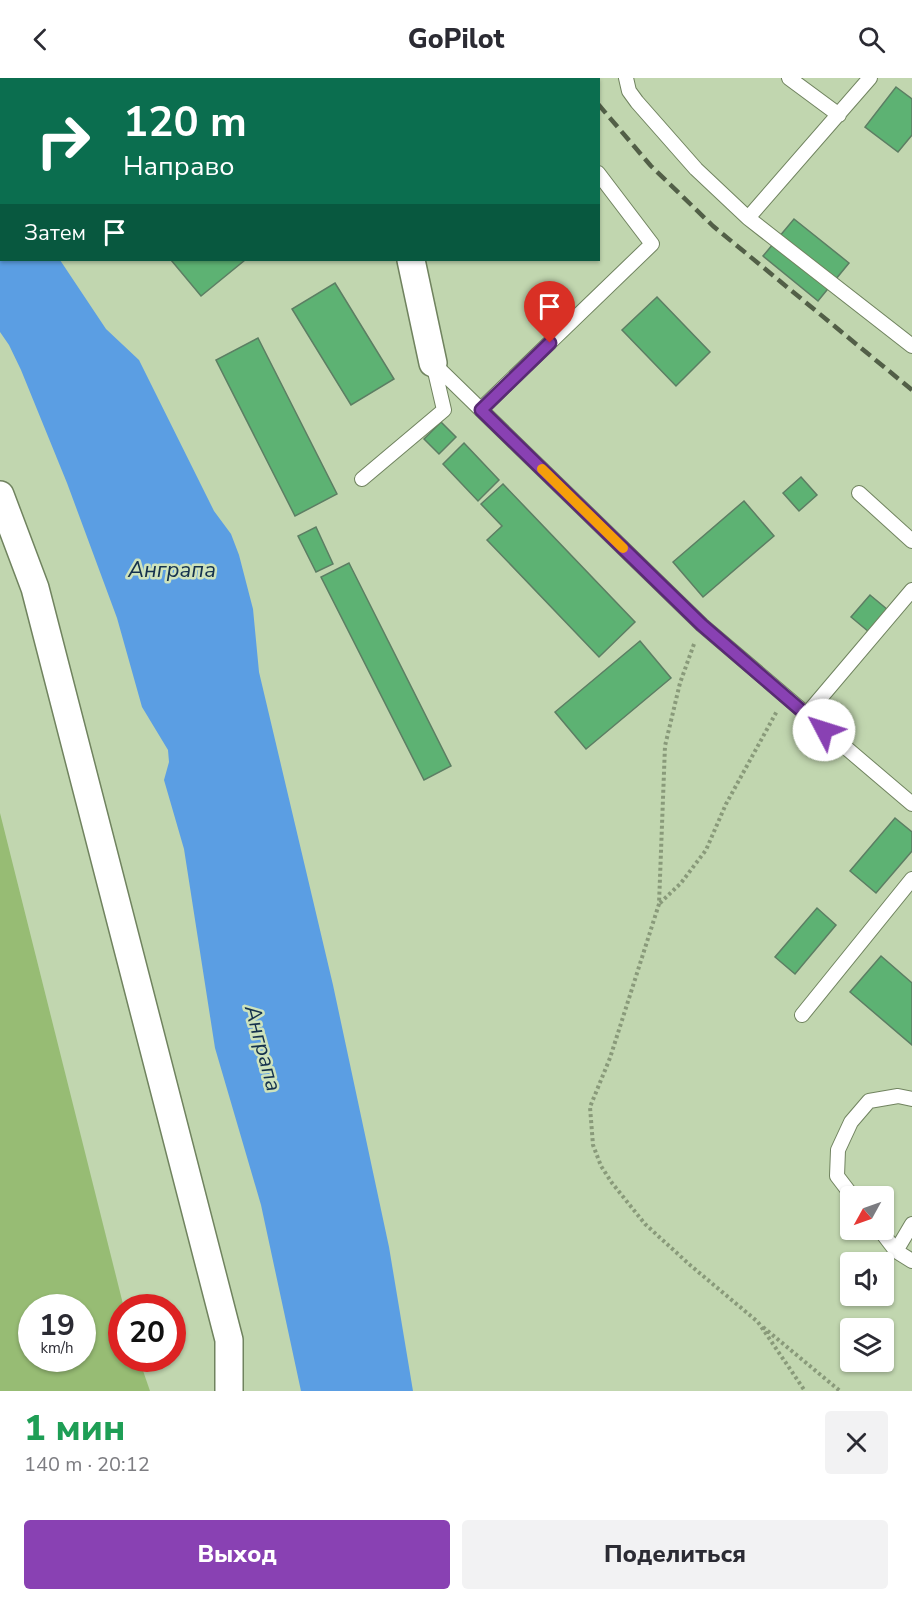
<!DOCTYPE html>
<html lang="ru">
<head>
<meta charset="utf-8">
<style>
	:root { --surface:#fff; --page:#f2f2f3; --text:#2b2b33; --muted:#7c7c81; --accent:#8941b3 }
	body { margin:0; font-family:"Nunito Sans",sans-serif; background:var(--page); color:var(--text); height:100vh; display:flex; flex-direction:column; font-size:22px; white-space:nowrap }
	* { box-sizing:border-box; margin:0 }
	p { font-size:20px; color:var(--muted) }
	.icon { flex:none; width:33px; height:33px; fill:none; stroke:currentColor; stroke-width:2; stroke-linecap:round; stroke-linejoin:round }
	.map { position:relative; height:1313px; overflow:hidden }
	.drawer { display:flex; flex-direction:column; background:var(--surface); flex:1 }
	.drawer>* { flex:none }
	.hud { position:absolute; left:0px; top:0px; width:600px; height:183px; box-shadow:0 2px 4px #0004; background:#0b6e4f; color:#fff; overflow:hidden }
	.needle { width:39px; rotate:230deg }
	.buttons { position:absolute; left:840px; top:1108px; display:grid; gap:12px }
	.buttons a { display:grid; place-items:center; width:54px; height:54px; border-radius:6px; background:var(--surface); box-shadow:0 2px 4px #0004; font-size:30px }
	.speed { position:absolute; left:18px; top:1216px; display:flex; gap:12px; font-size:30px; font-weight:700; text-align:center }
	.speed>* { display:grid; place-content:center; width:78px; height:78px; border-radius:50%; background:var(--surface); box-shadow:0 2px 4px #0004; line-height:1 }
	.speed small { font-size:15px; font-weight:400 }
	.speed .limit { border:9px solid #d22; background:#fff; color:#111 }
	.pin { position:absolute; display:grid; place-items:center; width:51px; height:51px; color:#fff; margin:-62px -26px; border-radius:50% 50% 50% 0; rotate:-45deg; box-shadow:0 0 6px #0007 }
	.pin .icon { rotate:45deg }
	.me { position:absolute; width:66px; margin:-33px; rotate:310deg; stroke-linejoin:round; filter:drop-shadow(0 0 4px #0008) }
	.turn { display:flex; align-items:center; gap:21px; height:126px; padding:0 24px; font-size:27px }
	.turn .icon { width:78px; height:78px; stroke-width:2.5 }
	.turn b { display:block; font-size:42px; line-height:51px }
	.then { display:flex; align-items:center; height:57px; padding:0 24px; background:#0003; gap:12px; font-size:22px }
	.round { display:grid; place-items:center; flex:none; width:63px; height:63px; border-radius:6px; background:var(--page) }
	.summary { display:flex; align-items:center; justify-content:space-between; height:102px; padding:0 24px }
	h1 { font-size:36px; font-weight:800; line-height:45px; color:#1e9e55 }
	.action { display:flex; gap:12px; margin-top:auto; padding:12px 24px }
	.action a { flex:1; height:69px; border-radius:6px; background:var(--accent); color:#fff; font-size:24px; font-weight:800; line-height:69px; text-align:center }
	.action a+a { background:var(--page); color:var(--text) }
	header { display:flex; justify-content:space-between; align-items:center; height:78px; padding:0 24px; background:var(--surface); font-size:27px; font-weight:800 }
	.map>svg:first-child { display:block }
	.green { fill:#97bc74; fill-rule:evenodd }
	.water { fill:#5b9ee3 }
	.building { fill:#5db273; stroke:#5c7e63; stroke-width:1.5 }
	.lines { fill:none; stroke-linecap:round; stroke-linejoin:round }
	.lane-casing { stroke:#70835f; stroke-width:16 }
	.street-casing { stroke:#70835f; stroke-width:30 }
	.path { stroke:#899a7a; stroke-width:4; stroke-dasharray:3 3; stroke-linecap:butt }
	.lane { stroke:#fff; stroke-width:14 }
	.street { stroke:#fff; stroke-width:27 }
	.rail { stroke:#525f47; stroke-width:4.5; stroke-dasharray:12 6; stroke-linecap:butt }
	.route-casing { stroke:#592a74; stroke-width:15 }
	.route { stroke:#8941b3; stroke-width:10 }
	.slow { stroke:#f59e0b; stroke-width:10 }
	.labels { text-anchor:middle; stroke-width:5; stroke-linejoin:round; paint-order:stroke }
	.water-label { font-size:22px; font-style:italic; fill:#14314d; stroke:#cee3bc }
</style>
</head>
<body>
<header><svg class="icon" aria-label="back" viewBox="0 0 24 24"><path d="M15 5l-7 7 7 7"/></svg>GoPilot<svg class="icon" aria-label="search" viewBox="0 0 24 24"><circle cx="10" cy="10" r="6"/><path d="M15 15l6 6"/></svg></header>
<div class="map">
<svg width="912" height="1313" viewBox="0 0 912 1313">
	<rect width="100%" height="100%" fill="#c1d6af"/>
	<!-- green -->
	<path class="green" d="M0,735L124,1230H122V1281H139L150,1313H0ZM32,1230H82V1281H32Z"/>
	<!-- water -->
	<path class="water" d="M0,92L2,182H60L106,251L139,282L214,433L231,456L239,477L253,531L259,594L333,907L389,1169L413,1313H301L261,1127L215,970L184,771L164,702L169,684L168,672L142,629L117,540L67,405L21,292L9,267L0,254Z"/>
	<!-- building -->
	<path class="building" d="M409,0H449L451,2H410Z
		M896,9L912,21V57L898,74L865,49Z
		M794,141L849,185L818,223L763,178Z
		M171,182H245L201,218Z
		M335,205L394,301L351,327L292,231Z
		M657,219L710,274L676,308L622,252Z
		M258,260L337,416L295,438L216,282Z
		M441,344L456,359L439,376L424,361Z
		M464,365L499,402L478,423L443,386Z
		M801,399L817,417L799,433L783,415Z
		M503,406L635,544L599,579L487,462L502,448L481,426Z
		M744,423L774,458L703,519L673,484Z
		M316,449L333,486L316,494L298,458Z
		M349,485L451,688L424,702L321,499Z
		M870,517L888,532L869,554L851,539Z
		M640,563L671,600L586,671L555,634Z
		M895,740L912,754V773L876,815L850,793Z
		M817,830L836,847L795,896L775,879Z
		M881,878L912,905V967L850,914Z"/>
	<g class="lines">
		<!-- lane casing -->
		<g class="lane-casing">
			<path id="lane" d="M540,0V2
				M626,0L629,13L637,24L696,91L748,140L870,0
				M789,0L839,37
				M748,140L912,268
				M433,285L702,547L912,726
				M481,331L652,166L598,95
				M362,401L444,332L433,285
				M859,415L912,463
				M806,637L912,512
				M802,937L912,801
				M853,1119L837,1098L838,1072L851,1044L869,1023L898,1018L912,1021
				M880,1152L896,1173L912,1183
				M896,1173L912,1146"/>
		</g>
		<!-- street casing -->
		<g class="street-casing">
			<path id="street" d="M372,0L373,2
				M411,182L433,285
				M0,417L35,510L229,1262V1313"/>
		</g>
		<!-- path -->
		<path class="path" d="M694,566L680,605L665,668L659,826L610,980L590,1029L593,1067L601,1088L612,1105L645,1146L690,1187L758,1244L805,1313
			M660,825L681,805L706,772L726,726L777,633
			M763,1249L840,1313"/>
		<!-- lane -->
		<use href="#lane" class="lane"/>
		<!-- street -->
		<use href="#street" class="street"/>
		<!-- rail -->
		<path class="rail" d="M580,0L581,2
			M598,26L651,88L713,148L912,312"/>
	</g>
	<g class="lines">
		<!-- route casing -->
		<g class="route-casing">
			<path id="route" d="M550,265L481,332L702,547L824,652"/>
		</g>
		<!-- route -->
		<use href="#route" class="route"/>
		<!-- slow -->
		<path class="slow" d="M542,391L623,470"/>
	</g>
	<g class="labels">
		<!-- water labels -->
		<g class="water-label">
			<text x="172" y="499">Анграпа</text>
			<text transform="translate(264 970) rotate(75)" y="8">Анграпа</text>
		</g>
	</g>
</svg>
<div class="buttons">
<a><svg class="needle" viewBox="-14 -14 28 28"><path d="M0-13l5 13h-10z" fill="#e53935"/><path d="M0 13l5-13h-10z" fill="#7c7c81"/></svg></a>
<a><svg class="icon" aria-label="sound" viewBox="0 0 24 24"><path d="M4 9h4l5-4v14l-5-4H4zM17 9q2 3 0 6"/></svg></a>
<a><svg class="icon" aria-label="layers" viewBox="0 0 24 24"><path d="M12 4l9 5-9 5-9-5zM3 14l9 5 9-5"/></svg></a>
</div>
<div class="speed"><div>19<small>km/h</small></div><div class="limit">20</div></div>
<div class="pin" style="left:550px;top:265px;background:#d93025"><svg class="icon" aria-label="arrive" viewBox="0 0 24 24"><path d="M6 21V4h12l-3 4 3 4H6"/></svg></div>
<svg class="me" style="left:824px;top:652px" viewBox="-20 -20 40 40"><circle r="19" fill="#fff"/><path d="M0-13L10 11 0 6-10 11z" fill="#8941b3"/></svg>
<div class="hud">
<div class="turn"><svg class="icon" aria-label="right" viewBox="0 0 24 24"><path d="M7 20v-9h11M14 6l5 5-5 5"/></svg><div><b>120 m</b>Направо</div></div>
<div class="then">Затем<svg class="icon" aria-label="arrive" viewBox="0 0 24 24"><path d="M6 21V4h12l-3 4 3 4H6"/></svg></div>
</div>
</div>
<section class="drawer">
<div class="summary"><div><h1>1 мин</h1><p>140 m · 20:12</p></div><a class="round"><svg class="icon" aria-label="close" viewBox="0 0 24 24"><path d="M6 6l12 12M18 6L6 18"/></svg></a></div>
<div class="action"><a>Выход</a><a>Поделиться</a></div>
</section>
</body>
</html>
